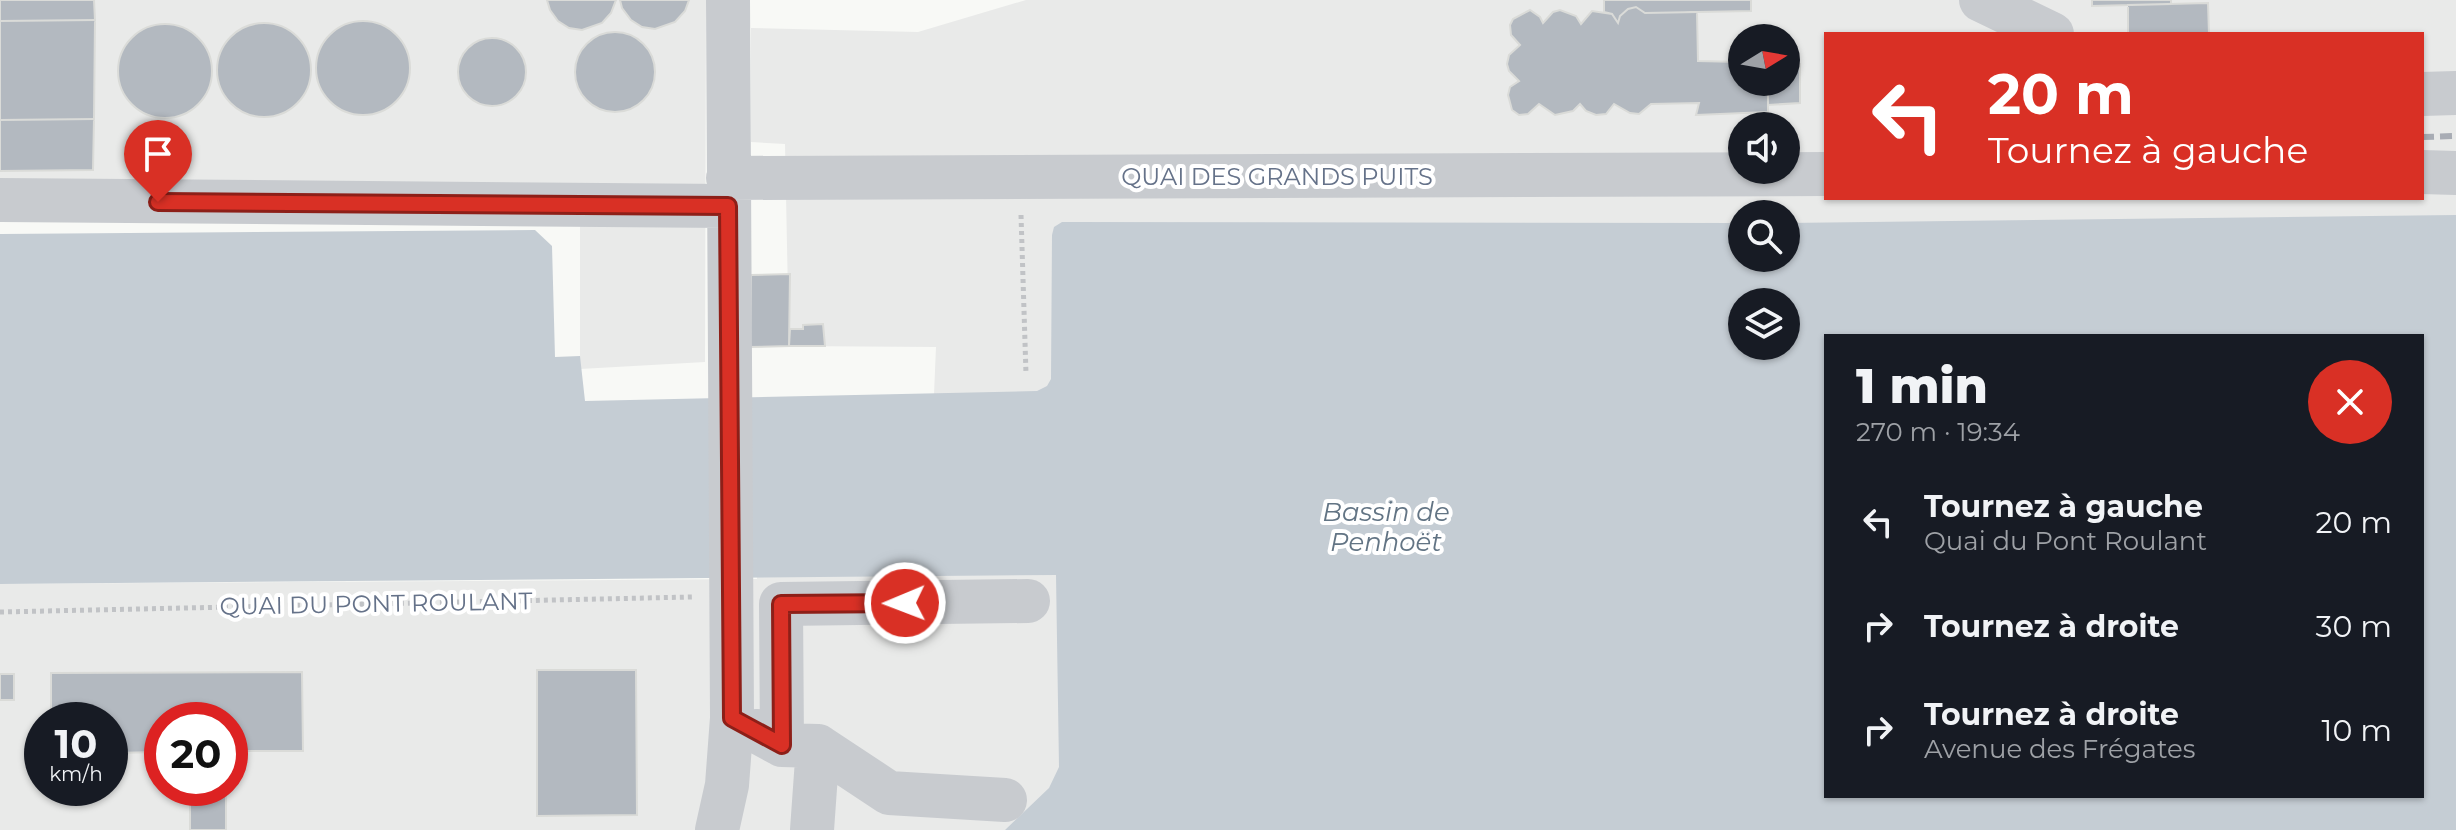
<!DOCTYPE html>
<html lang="fr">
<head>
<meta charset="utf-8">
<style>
	:root { --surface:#171b24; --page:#242831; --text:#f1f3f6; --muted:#9ea1a6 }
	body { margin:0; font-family:Montserrat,sans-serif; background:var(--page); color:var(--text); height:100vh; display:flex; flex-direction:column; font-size:30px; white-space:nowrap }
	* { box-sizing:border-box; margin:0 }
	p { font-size:26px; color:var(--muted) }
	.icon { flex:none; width:44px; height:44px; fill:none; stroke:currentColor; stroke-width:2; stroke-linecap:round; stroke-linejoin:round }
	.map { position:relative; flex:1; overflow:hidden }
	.drawer { position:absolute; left:1824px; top:334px; width:600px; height:464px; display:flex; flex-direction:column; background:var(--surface); border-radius:0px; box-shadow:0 2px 6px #0004 }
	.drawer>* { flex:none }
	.guide { position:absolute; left:1824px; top:32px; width:600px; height:168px; border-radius:0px; box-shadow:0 2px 6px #0004; background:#d93025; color:#fff; overflow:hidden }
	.needle { width:52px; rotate:79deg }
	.buttons { position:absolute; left:1728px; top:24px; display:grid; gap:16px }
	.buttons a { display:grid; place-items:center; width:72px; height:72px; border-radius:50%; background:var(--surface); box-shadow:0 2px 6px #0004; font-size:40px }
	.speed { position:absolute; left:24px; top:702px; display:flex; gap:16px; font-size:40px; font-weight:700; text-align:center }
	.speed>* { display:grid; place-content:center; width:104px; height:104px; border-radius:50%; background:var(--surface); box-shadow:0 2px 6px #0004; line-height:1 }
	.speed small { font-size:20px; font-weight:400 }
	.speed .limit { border:12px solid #d22; background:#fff; color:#111 }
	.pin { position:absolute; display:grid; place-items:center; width:68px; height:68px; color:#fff; margin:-82px -34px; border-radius:50% 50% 50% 0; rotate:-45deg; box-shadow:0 0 8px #0007 }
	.pin .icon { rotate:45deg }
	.me { position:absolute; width:88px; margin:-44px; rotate:269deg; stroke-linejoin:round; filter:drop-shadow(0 0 6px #0008) }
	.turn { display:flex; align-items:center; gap:28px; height:168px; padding:0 32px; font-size:36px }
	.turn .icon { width:104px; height:104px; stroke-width:2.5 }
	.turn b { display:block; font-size:56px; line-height:68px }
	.round { display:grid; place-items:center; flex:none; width:84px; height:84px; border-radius:42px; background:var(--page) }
	.overview { display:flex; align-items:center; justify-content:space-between; height:136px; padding:0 32px }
	h1 { font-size:48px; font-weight:800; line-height:60px }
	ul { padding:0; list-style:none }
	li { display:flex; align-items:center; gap:24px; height:104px; padding:0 32px }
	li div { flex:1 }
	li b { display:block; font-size:30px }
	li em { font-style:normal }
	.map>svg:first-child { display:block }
	.built { fill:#e9eae9; fill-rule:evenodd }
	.water { fill:#c5cdd4; fill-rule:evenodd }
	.building { fill:#b3b9c0; stroke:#dadbd8; stroke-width:2 }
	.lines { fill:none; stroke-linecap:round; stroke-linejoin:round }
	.path { stroke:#c1c3c6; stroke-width:5; stroke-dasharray:4 4; stroke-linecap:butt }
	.minor { stroke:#c8cbcf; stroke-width:44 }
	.rail { stroke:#a8acb4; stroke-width:6; stroke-dasharray:12 6; stroke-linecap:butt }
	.route-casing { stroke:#8d1f18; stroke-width:20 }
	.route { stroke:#d93025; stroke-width:14 }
	.labels { text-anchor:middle; stroke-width:8; stroke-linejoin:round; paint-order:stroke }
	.street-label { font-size:24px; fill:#657289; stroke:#fff }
	.water-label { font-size:26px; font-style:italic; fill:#627484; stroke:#fff }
</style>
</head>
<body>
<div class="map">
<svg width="2456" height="830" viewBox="0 0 2456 830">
	<rect width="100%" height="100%" fill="#f8f9f6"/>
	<!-- built -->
	<path class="built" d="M0,0H706L705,362L580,369V190L0,195Z
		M1026,0H2456V830H0V584L757,579L755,399L934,394L936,347L789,346L785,144L751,142V28L918,32ZM1826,34H2422V198H1826ZM1742,38H1786V82H1742ZM1742,126H1786V170H1742ZM1742,214H1786V258H1742ZM1742,302H1786V346H1742ZM1826,336H2422V796H1826ZM42,720H110V788H42ZM162,720H230V788H162Z"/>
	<!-- water -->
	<path class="water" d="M2456,215V830H1005L1049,788L1059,767L1056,575L0,584V234L535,230L552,246L555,357L580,356L585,401L1037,391L1047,386L1051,379L1052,235L1054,227L1062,222L1742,223V258H1786V223ZM1742,302H1786V346H1742ZM1826,336H2422V796H1826Z"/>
	<!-- building -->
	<path class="building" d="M0,0H94L95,20L0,21Z
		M547,0H616L611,13L602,23L582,30L569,28L558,21L550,10Z
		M620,0H689L685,11L675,22L655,29L642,27L631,20L622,8Z
		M1604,0H1751V11L1645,13L1636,7L1628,9L1620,16L1618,23L1612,14L1604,12Z
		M2092,0H2171V4L2092,6Z
		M2208,3L2209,34H2128V5Z
		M1636,7L1645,13L1697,12L1698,61L1742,62V82H1768V112L1696,115L1699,103L1651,104L1639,114L1630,113L1614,104L1606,114L1596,115L1586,111L1580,104L1573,111L1555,115L1539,104L1528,114L1519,115L1512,110L1508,95L1510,87L1519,81L1509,71L1507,64L1509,55L1520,45L1511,35L1510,25L1513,19L1530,10L1540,17L1543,23L1553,12L1560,10L1576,16L1581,24L1592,11L1612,14L1618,23L1620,16L1628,9Z
		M95,20L94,119L0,120V21Z
		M316 68a47 47 0 1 1 94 0a47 47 0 1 1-94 0Z
		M217 70a47 47 0 1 1 94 0a47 47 0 1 1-94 0Z
		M118 71a47 47 0 1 1 94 0a47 47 0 1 1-94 0Z
		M575 72a40 40 0 1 1 80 0a40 40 0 1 1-80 0Z
		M458 72a34 34 0 1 1 68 0a34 34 0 1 1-68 0Z
		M1786,63L1800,64V103L1768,105V82H1786Z
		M94,119L93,170L0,171V120Z
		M790,274L789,346L750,347L751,275Z
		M823,324L825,346H789L790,329H803V325Z
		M537,670H636L637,815L537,816Z
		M302,672L303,751H230V720H162V752L110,753V720H51V673Z
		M0,674H14V700H0Z
		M190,788H226V830H190Z"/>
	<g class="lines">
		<!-- path -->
		<path class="path" d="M1021,215L1026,374
			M0,612L692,597"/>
		<!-- minor -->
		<path class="minor" d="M1981,0L2052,34
			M2422,94L2456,93
			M2422,172L2456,173
			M728,178L1826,174
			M0,200L728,206
			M756,731L782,745L818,746L889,793L1005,800
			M782,745L781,604L1028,601
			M717,830L727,785L732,718L728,0
			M812,830L818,746"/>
		<!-- rail -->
		<path class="rail" d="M2422,137L2456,136"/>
	</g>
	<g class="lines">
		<!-- route casing -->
		<g class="route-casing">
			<path id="route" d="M158,202L728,206L732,718L782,745L781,604L905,603"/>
		</g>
		<!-- route -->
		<use href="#route" class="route"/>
	</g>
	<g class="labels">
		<!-- street labels -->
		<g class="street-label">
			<text x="1277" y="185">QUAI DES GRANDS PUITS</text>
			<text transform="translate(376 604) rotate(-1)" y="8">QUAI DU PONT ROULANT</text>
		</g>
		<!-- water labels -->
		<g class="water-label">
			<text x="1386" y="521">Bassin de<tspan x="1386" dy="30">Penhoët</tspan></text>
		</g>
	</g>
</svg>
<div class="buttons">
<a><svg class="needle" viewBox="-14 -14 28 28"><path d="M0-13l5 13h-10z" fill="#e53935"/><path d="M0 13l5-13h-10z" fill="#9ea1a6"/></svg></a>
<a><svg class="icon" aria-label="sound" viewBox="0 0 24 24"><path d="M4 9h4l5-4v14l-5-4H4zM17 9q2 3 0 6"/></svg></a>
<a><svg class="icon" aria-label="search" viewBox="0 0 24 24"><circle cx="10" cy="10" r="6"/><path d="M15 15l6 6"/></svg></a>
<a><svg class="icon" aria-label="layers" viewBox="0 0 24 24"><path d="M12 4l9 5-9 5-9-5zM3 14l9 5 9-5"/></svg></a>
</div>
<div class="speed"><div>10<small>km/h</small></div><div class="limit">20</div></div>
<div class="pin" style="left:158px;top:202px;background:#d93025"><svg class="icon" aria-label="arrive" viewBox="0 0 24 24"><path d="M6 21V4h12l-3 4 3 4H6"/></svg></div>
<svg class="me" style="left:905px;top:603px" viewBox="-20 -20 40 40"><circle r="17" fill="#d93025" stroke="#fff" stroke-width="3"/><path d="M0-11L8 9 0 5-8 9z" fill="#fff"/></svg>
<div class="guide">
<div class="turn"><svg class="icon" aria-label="left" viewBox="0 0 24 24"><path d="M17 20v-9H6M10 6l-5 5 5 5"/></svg><div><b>20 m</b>Tournez à gauche</div></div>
</div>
<section class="drawer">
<div class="overview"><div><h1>1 min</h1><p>270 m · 19:34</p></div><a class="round" style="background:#d93025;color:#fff"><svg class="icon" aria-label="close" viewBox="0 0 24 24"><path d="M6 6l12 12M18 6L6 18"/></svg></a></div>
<ul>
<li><svg class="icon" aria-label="left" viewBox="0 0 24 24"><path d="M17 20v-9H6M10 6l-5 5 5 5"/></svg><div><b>Tournez à gauche</b><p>Quai du Pont Roulant</p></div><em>20 m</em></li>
<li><svg class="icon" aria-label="right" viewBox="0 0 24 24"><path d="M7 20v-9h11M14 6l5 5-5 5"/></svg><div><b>Tournez à droite</b></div><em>30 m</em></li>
<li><svg class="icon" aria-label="right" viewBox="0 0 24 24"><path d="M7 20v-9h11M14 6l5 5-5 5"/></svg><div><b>Tournez à droite</b><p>Avenue des Frégates</p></div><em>10 m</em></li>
</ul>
</section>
</div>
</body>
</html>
